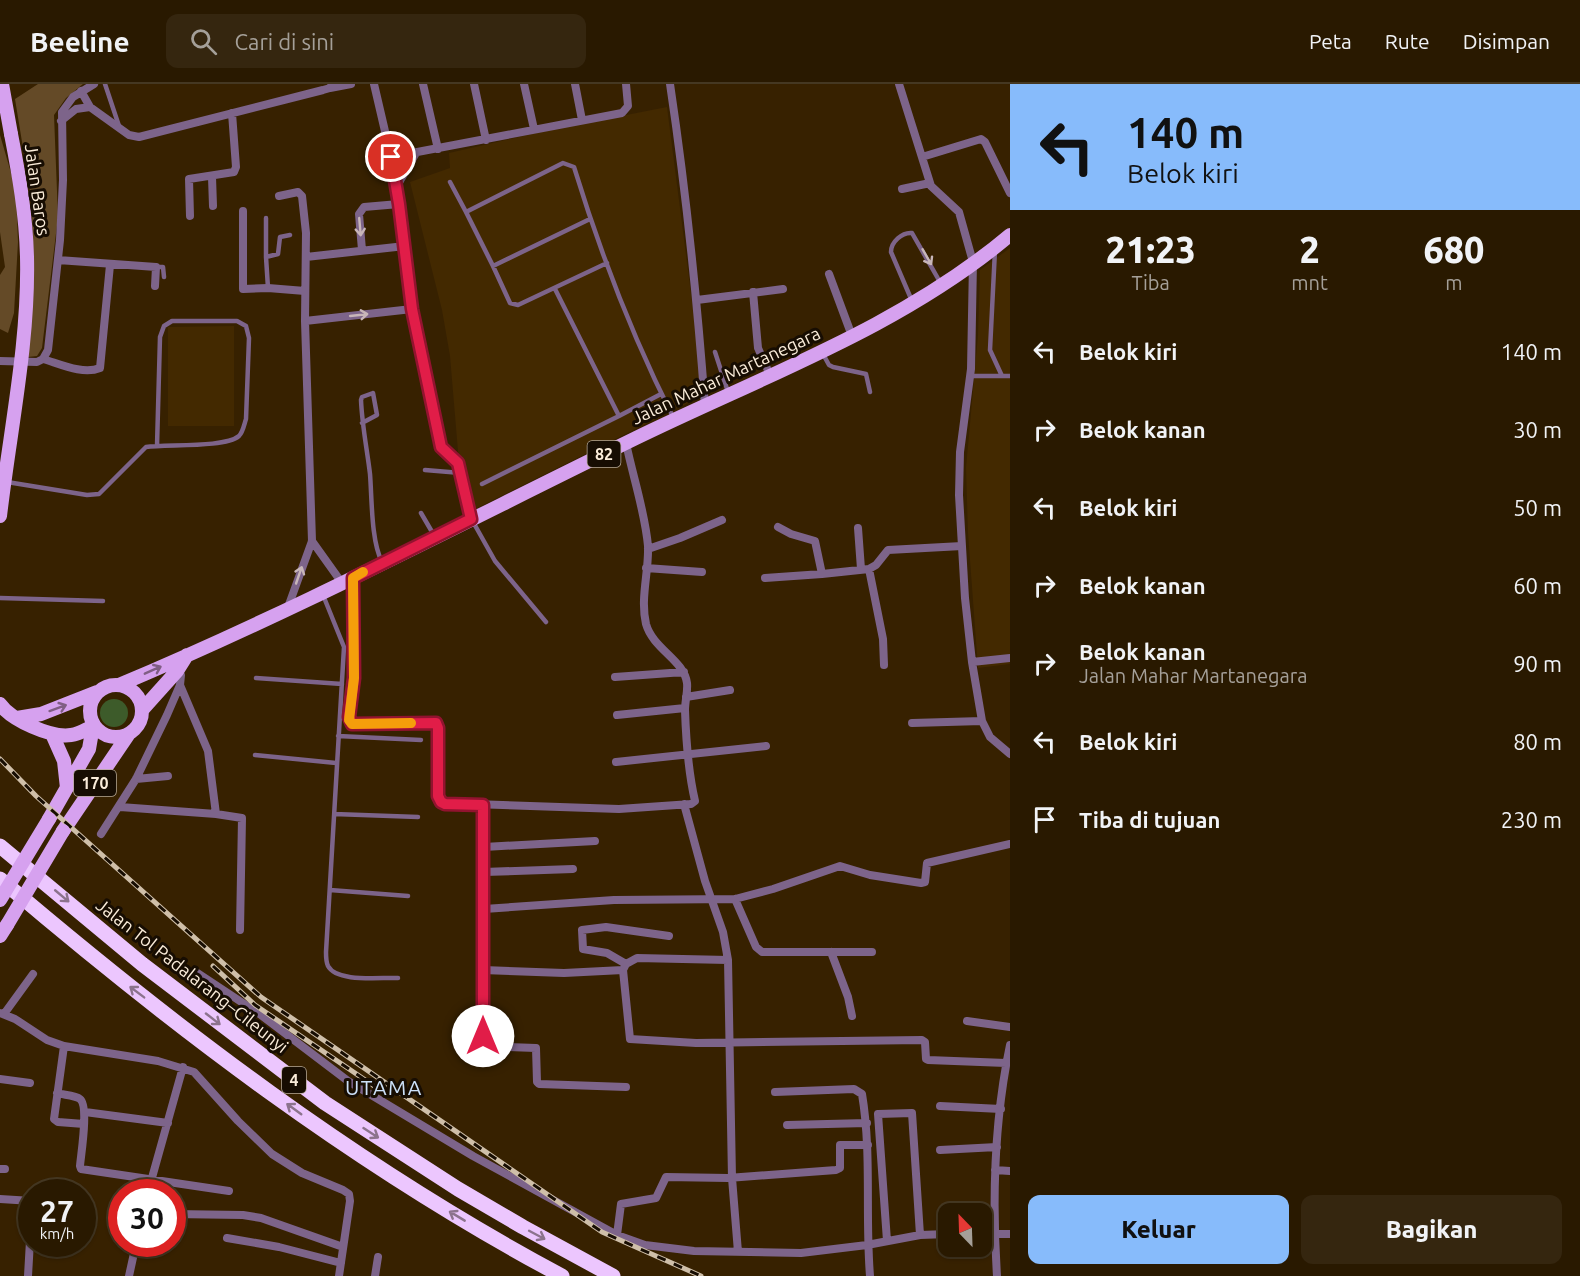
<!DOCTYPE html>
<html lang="id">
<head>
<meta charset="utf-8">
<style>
	:root { --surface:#291900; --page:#35260f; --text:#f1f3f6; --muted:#a5a099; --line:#453822; --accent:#87bbfb }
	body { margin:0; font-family:Ubuntu,sans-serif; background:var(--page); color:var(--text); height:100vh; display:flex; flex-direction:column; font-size:22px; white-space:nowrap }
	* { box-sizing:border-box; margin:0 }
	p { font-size:20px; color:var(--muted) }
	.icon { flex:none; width:33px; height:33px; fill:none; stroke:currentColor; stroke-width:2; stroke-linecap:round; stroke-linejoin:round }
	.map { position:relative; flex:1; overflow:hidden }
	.panel { display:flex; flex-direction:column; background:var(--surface); width:570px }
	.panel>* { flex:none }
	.hud { background:#87bbfb; color:#111; overflow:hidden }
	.needle { width:39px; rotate:337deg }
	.tools { position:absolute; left:938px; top:1119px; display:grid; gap:12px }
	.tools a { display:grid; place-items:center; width:54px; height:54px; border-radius:12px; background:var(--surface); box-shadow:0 2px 4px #0004,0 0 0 2px var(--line); font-size:30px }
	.speed { position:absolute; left:18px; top:1095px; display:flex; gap:12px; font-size:30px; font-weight:700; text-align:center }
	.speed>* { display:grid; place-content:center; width:78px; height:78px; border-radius:50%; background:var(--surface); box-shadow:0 2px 4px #0004,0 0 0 2px var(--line); line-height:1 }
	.speed small { font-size:15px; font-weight:400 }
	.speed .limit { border:9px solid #d22; background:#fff; color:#111 }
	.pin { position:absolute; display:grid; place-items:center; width:51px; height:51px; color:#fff; margin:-26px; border:3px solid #fff; border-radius:50%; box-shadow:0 2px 6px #0007 }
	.me { position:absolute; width:66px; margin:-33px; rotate:0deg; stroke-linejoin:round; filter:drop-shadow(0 0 4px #0008) }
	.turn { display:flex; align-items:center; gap:21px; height:126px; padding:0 18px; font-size:27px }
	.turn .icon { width:78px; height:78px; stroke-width:2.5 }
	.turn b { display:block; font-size:42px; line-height:51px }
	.eta { display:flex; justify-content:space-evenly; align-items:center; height:102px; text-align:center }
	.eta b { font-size:36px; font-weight:800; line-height:42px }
	.button { display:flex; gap:12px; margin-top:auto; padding:12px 18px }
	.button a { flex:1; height:69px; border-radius:12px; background:var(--accent); color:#111; font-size:24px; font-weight:800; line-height:69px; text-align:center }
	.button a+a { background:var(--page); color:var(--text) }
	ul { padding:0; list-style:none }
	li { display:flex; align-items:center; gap:18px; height:78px; padding:0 18px }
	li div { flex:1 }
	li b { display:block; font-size:22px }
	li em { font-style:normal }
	header { display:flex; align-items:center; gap:36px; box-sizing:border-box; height:84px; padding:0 30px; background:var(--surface); border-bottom:2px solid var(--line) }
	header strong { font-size:28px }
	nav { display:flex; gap:33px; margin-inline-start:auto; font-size:21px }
	.search { width:420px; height:54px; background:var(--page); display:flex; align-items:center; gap:15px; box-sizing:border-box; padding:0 21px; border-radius:12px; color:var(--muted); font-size:22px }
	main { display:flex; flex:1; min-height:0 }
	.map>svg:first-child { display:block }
	.built { fill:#432900 }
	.green { fill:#644a27 }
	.water { fill:#3d5b2a }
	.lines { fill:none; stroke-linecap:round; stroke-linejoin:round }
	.lane { stroke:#7d648a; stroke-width:4.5 }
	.street { stroke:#7d648a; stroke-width:8 }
	.primary { stroke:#d6a1ef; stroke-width:14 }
	.highway { stroke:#ecc6fe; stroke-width:15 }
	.rail-casing { stroke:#cfbfa9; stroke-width:5 }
	.rail { stroke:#170d02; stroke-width:3; stroke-dasharray:9; stroke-linecap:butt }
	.primary-bridge { stroke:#d6a1ef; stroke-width:14 }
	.oneway { stroke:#c8b6b9 }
	.oneway2 { stroke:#805e84 }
	.oneway3 { stroke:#8c738d }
	.route-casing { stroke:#92132f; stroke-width:15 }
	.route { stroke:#e11d48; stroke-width:10 }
	.slow { stroke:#f59e0b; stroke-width:10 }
	.labels { text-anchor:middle; stroke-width:6; stroke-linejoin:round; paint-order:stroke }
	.shield { fill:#170d02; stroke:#b6a998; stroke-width:1.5 }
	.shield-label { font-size:16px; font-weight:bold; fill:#faecd9 }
	.street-label { font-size:18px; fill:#faecd9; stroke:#170d02 }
	.quarter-label { font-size:21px; letter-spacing:1.5px; fill:#cce0f8; stroke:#170d02 }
</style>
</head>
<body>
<header>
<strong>Beeline</strong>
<div class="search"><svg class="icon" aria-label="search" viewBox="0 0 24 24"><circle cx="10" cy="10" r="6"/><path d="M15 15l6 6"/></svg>Cari di sini</div>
<nav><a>Peta</a><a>Rute</a><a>Disimpan</a></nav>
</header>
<main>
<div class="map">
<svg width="1010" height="1192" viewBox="0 0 1010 1192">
	<rect width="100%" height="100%" fill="#372100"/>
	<!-- built -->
	<path class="built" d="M667,23L704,311L471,427L459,379L450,272L442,226L410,98L450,84L449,69L545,47Z
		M1010,164V580L978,584L968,449L966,384L978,251L980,186Z
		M234,242V342H168V243Z"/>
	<!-- green -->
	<path class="green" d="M38,0H83L66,14L54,31L58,133L42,264L37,272L28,273L33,183L32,119L15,15Z
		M0,51L16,106L18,158L14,229L8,249L0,245V191L5,183L0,148Z"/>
	<!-- water -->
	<path class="water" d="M100 629a14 14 0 1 1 28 0a14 14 0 1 1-28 0Z"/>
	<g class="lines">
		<!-- lane -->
		<path class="lane" d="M105,0L119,42
			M450,98L466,128L563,79L574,83C600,168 634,256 674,335
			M466,128L493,182L590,135
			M266,134V173L278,170L280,153L290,151
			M995,166L990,266L1002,292
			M266,173L268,204
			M493,182L510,219L518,221L607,179
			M156,183H163L164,193
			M912,217L891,168C891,158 902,148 912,149L940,198
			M715,268L728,308
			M823,270L829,281L833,283L866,290L870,308
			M970,292H1010
			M619,332L661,310
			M362,339L377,331L373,309L362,313L361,316C362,341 367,365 370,390C372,415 371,457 382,478
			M425,386L461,389
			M7,398L87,411L99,410L146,363C167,360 225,364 239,352C243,348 244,341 246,335L249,254L246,242L237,237H172L164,242L160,253L157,362
			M482,400L619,332L555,205
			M421,429L435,453
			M472,436L495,477L546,538
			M323,511L344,563L326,868C326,872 326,878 328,882C337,899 381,893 398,894
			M0,514L103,517
			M256,594L342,600
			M338,652L421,656
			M255,671L336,679
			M334,730L418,733
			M330,806L408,812"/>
		<!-- street -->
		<path class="street" d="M374,0L391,73L399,120L412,225L441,363L459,380L471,435
			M423,0L438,65
			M474,0L486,56
			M524,0L534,45
			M575,0L582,36
			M670,0C686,107 697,214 705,322
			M899,0L931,102L959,128L973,178L971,285L960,368L959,411L965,514L972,578L982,637L990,653L1010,670
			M330,4L351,0
			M81,7L90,23L129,51L139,53L323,6L330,4L332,0
			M61,37L76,25L90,23
			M391,73L622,29L628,22L626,0
			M922,73L981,55L985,58L1010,109
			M212,93L213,122
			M397,102L416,69
			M902,105L930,99
			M279,112L298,108L302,112L306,149L305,237L312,457L287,526
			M243,127V205L268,204L305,207
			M190,132L189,95L234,88L236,83L232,29
			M362,166L359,130L364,123L399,120
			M306,173L405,162
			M58,176L156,183L155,202
			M829,190L852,252
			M753,208L758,264L770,291
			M697,216L783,205
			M305,237L412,225
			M43,275C60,280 83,291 100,284L110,181
			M0,277L37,278L43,275L48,266L60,156L63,96L62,28L73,13L94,0
			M778,443L791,450L815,457L822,490L869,485L876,481L888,466L962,462
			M858,444L861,485
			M312,457L342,499
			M648,465L680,454L722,436
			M646,484L702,488
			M869,485L883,555L884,581
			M353,493L354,594L349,636L352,640L436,639L438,644L439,712L443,719L619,725L691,720L695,717C688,687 686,656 685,626C685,617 688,607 687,599C684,576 653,565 646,540C640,514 649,488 648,462C645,428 633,393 626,359
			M765,494L822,490
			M972,578L1010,574
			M615,593L684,588
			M180,601L208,667L216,730
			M686,613L730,606
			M617,631L685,624
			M912,639L982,637
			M616,678L766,662
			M136,695L168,692
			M684,720L705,797L723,848L728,876L637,874L626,880L623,886L630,955L696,959L922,956L925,958L926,975L928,976L1006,979
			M483,721V962L536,964L537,998L539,1000L626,1003
			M120,723L216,730L242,734L240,846
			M101,750L136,695L167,631L180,601L181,591L177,587
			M484,763L595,757
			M484,788L573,785
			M735,815L756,863L762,868H872
			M484,825L614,816L735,815L773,805L840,782L870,791L921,799L925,798L927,779L1010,760
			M831,868L848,913L852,932
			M728,876L732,1094L738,1168
			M626,880L607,869L583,865L582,846L606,843L669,852
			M483,886L564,889L623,886
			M196,888L261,931L348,997L473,1072L617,1151L645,1161L694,1167L801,1169L867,1161L920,1151L948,1150
			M0,929L15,935L47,956L64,962L158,977L194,988L238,1037L272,1070L302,1089L343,1106L349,1110L350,1117L339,1192
			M4,930L33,890
			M967,937L1010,943
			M64,962L54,1035L58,1038L84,1040
			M0,995L30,999
			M775,1008L854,1005L862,1010C872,1070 865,1131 870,1192
			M57,1009C63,1011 75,1011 80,1015C89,1022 81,1070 80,1082L81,1085L229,1107
			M940,1022L1001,1025
			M85,1028L168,1039
			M787,1041L867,1039
			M940,1066L997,1063
			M0,1085H5
			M995,1086L1010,1087
			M148,1108L183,983
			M0,1115L32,1117
			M172,1130L243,1131L261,1134L343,1163
			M981,1150H1010
			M617,1151L621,1120L656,1114L666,1093L728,1094L836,1086L840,1084V1061H868
			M227,1154L279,1163L341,1179
			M887,1157L878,1030L912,1029L920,1151
			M28,1192L32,1122
			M129,1192L136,1160
			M375,1192L378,1173
			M997,1192C992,1116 994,1037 1010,961"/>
		<!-- primary -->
		<path class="primary" d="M0,432C10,346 29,259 27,173C26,131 19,91 11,50
			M90 627a26 26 0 1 1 52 0a26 26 0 1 1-52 0Z
			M119,601C295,527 464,438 636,354C763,292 901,243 1010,151
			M0,620C11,636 51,654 71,651C79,650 85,646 93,642
			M142,626L177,587L187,571
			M17,634L41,630L97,608
			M52,650L64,677L67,704
			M49,735L89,665L93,642
			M63,747L128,651
			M0,852L7,841"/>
		<!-- highway -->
		<path class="highway" d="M0,762L142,880L325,1019L458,1105L523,1143L613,1192
			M0,795C175,944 359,1084 562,1192"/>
		<!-- rail casing -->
		<g class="rail-casing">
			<path id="rail" d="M0,675L36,712L261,913L602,1148L701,1192
				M213,882L255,921L377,1004"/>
		</g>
		<!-- rail -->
		<use href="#rail" class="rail"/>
		<!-- primary-bridge -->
		<path class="primary-bridge" d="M2,0L11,50
			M0,816L49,735
			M7,841L63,747"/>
	</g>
	<!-- one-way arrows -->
	<defs><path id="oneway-shaft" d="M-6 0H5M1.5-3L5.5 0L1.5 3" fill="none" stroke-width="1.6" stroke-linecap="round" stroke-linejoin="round" transform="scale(1.5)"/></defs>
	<g class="oneway">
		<use href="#oneway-shaft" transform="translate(360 143) rotate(85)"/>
		<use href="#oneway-shaft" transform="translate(927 173) rotate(60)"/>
		<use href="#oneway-shaft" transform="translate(359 231) rotate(-6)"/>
		<use href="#oneway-shaft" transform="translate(299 491) rotate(-71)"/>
	</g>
	<g class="oneway2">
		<use href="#oneway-shaft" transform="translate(153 586) rotate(-24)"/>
		<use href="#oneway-shaft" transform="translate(58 624) rotate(-20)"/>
	</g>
	<g class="oneway3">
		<use href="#oneway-shaft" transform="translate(62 812) rotate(40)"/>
		<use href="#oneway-shaft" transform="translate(137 908) rotate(-143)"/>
		<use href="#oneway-shaft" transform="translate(213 935) rotate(38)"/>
		<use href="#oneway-shaft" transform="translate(294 1025) rotate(-144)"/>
		<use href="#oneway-shaft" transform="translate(371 1049) rotate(33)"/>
		<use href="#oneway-shaft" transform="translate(457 1132) rotate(-149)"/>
		<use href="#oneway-shaft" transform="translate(537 1151) rotate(28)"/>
	</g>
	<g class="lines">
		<!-- route casing -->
		<g class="route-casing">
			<path id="route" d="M391,73L399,120L412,225L441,363L458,379L471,435L353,494L354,594L349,633L352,640L436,639L438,644V712L441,718L445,720L483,721V952"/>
		</g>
		<!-- route -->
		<use href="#route" class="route"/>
		<!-- slow -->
		<path class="slow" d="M363,488L353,494L354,594L349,636L352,640L411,639"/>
	</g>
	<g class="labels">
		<!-- shield labels -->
		<g class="shield">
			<rect x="587.5" y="357" width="33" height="26" rx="4.5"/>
			<rect x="74" y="686" width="42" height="26" rx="4.5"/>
			<rect x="282" y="983" width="24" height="26" rx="4.5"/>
		</g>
		<g class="shield-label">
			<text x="604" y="376">82</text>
			<text x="95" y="705">170</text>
			<text x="294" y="1002">4</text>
		</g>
		<!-- street labels -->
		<g class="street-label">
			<text transform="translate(37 106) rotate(82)" y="6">Jalan Baros</text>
			<text transform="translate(726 292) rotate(-25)" y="6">Jalan Mahar Martanegara</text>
			<text transform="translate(192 892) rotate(38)" y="6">Jalan Tol Padalarang–Cileunyi</text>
		</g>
		<!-- quarter labels -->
		<g class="quarter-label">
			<text x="384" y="1011">UTAMA</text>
		</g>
	</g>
</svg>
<div class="tools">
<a><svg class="needle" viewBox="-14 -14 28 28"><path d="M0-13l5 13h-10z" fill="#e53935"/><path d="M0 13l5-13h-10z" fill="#a5a099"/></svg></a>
</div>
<div class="speed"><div>27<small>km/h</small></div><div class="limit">30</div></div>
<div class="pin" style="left:391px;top:73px;background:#d93025"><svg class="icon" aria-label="arrive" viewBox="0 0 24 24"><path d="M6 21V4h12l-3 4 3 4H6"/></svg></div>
<svg class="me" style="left:483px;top:952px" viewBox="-20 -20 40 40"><circle r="19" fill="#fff"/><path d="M0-13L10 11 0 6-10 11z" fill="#e11d48"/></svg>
</div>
<section class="panel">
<div class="hud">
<div class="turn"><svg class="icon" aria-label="left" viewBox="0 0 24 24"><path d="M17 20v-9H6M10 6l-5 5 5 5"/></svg><div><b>140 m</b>Belok kiri</div></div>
</div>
<div class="eta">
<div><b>21:23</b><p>Tiba</p></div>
<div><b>2</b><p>mnt</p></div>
<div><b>680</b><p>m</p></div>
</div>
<ul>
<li><svg class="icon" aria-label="left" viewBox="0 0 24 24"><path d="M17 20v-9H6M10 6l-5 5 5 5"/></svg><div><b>Belok kiri</b></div><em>140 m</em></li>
<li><svg class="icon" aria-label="right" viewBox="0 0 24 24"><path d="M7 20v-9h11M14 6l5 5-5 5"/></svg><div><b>Belok kanan</b></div><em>30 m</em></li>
<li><svg class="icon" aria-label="left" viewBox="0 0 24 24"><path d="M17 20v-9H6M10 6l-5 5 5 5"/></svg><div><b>Belok kiri</b></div><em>50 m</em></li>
<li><svg class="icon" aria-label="right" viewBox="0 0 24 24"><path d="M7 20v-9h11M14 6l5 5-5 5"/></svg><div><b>Belok kanan</b></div><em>60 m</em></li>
<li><svg class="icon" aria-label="right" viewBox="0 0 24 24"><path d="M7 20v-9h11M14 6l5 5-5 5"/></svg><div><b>Belok kanan</b><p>Jalan Mahar Martanegara</p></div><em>90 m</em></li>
<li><svg class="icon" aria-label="left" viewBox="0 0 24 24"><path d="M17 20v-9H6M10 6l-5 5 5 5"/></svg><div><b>Belok kiri</b></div><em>80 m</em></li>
<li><svg class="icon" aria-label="arrive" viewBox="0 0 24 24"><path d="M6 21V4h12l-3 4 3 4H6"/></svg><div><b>Tiba di tujuan</b></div><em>230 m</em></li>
</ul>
<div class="button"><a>Keluar</a><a>Bagikan</a></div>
</section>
</main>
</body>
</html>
